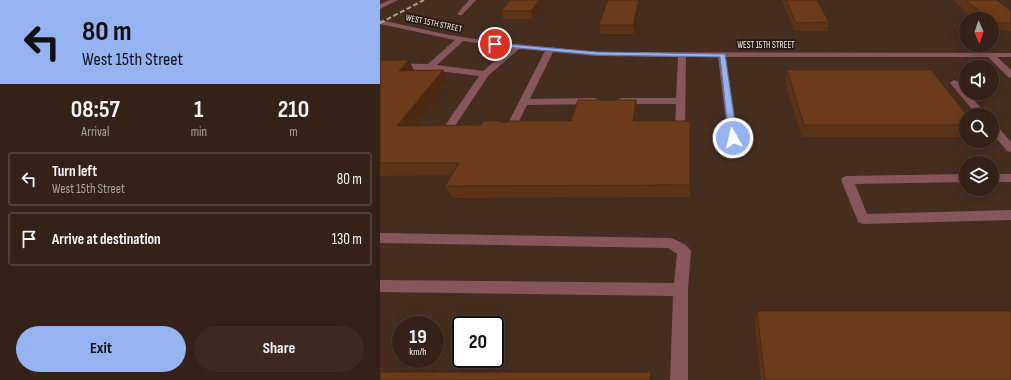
<!DOCTYPE html>
<html lang="en">
<head>
<meta charset="utf-8">
<style>
	:root { --surface:#342218; --page:#3c2a21; --text:#f1f3f6; --muted:#a9a4a2; --line:#4e3f37; --accent:#95b2f1 }
	body { margin:0; font-family:"Sofia Sans Condensed",sans-serif; background:var(--page); color:var(--text); height:100vh; display:flex; flex-direction:column; font-size:15px; white-space:nowrap }
	* { box-sizing:border-box; margin:0 }
	p { font-size:13px; color:var(--muted) }
	.icon { flex:none; width:22px; height:22px; fill:none; stroke:currentColor; stroke-width:2; stroke-linecap:round; stroke-linejoin:round }
	.map { position:relative; flex:1; overflow:hidden }
	.details { display:flex; flex-direction:column; background:var(--surface); width:380px }
	.details>* { flex:none }
	.hud { background:#95b2f1; color:#111; overflow:hidden }
	.needle { width:26px; rotate:178deg }
	.controls { position:absolute; left:579px; top:12px; display:grid; gap:8px }
	.controls a { display:grid; place-items:center; width:40px; height:40px; border-radius:50%; background:var(--surface); box-shadow:0 2px 10px #0003,0 0 0 1px var(--line); font-size:20px }
	.speed { position:absolute; left:12px; top:316px; display:flex; gap:8px; font-size:20px; font-weight:700; text-align:center }
	.speed>* { display:grid; place-content:center; width:52px; height:52px; border-radius:50%; background:var(--surface); box-shadow:0 2px 10px #0003,0 0 0 1px var(--line); line-height:1 }
	.speed small { font-size:10px; font-weight:400 }
	.speed .limit { border:2px solid #111; border-radius:6px; background:#fff; color:#111 }
	.pin { position:absolute; display:grid; place-items:center; width:34px; height:34px; color:#fff; margin:-17px; border:2px solid #fff; border-radius:50%; box-shadow:0 1px 4px #0007 }
	.me { position:absolute; width:44px; margin:-22px; rotate:352deg; stroke-linejoin:round; filter:drop-shadow(0 0 3px #0008) }
	.turn { display:flex; align-items:center; gap:14px; height:84px; padding:0 16px; font-size:18px }
	.turn .icon { width:52px; height:52px; stroke-width:2.5 }
	.turn b { display:block; font-size:28px; line-height:34px }
	.eta { display:flex; justify-content:space-evenly; align-items:center; height:68px; text-align:center }
	.eta b { font-size:24px; font-weight:700; line-height:28px }
	.button { display:flex; gap:8px; margin-top:auto; padding:8px 16px }
	.button a { flex:1; height:46px; border-radius:24px; background:var(--accent); color:#111; font-size:16px; font-weight:700; line-height:46px; text-align:center }
	.button a+a { background:var(--page); color:var(--text) }
	ul { padding:0; list-style:none }
	li { display:flex; align-items:center; gap:12px; height:54px; margin:0 8px 6px; padding:0 8px; border:2px solid var(--line); border-radius:4px }
	li div { flex:1 }
	li b { display:block; font-size:15px }
	li em { font-style:normal }
	main { display:flex; flex:1; min-height:0 }
	.map>svg:first-child { display:block }
	.lines { fill:none; stroke-linecap:round; stroke-linejoin:round }
	.minor { fill:#87565c; fill-rule:evenodd }
	.rail { stroke:#ae9d93; stroke-width:2; stroke-dasharray:5 2.5; stroke-linecap:butt }
	.wall { fill:#5d3316 }
	.shaded-wall { fill:#4c2912 }
	.building { fill:#6c3b19; stroke:#4c2912 }
	.route { fill:#95b2f1; stroke:#61749d }
	.labels { text-anchor:middle; stroke-width:3.5; stroke-linejoin:round; paint-order:stroke }
	.far-street-label { font-size:9px; fill:#fef2eb; stroke:#241913 }
</style>
</head>
<body>
<main>
<section class="details">
<div class="hud">
<div class="turn"><svg class="icon" aria-label="left" viewBox="0 0 24 24"><path d="M17 20v-9H6M10 6l-5 5 5 5"/></svg><div><b>80 m</b>West 15th Street</div></div>
</div>
<div class="eta">
<div><b>08:57</b><p>Arrival</p></div>
<div><b>1</b><p>min</p></div>
<div><b>210</b><p>m</p></div>
</div>
<ul>
<li><svg class="icon" aria-label="left" viewBox="0 0 24 24"><path d="M17 20v-9H6M10 6l-5 5 5 5"/></svg><div><b>Turn left</b><p>West 15th Street</p></div><em>80 m</em></li>
<li><svg class="icon" aria-label="arrive" viewBox="0 0 24 24"><path d="M6 21V4h12l-3 4 3 4H6"/></svg><div><b>Arrive at destination</b></div><em>130 m</em></li>
</ul>
<div class="button"><a>Exit</a><a>Share</a></div>
</section>
<div class="map">
<svg width="631" height="380" viewBox="0 0 631 380">
	<rect width="100%" height="100%" fill="#452e20"/>
	<g class="lines">
		<!-- minor -->
		<path class="minor" d="M10,0H18L0,9V4Z
			M89,0H96L82,15H78V13Z
			M0,20L69,35L115,42L217,52L631,53V57H617L631,70V78L628,77L608,57H346L358,138L353,141L348,138L338,57H306L305,129L300,132L295,129L296,104H241L236,101L241,98H296L298,57L217,56L173,52L150,99L215,98L220,101L215,104L147,105L134,131L129,134L124,131L165,51L139,49L108,76L71,132L67,133L62,130L99,76L50,70L0,69V63L48,64L75,40L0,24ZM83,41L130,48L103,71L57,65Z
			M574,80L577,81L586,93H588L607,115H597L570,83Z
			M612,124L616,125L631,142V152L627,151L612,133Z
			M586,174V182L475,184L487,214L631,210V220L483,224L478,222L477,219L461,180L463,177L467,176Z
			M612,174H631V182H612Z
			M0,233L290,238C297,240 307,244 311,251L308,290V380H290L293,296L0,292V280L294,283L297,254L288,248L0,243Z"/>
		<!-- rail -->
		<path class="rail" d="M0,23L44,0"/>
	</g>
	<!-- wall -->
	<path class="wall" d="M130,0H167L153,19H123L121,11Z
		M228,0H261L254,34H221L219,25Z
		M402,0H437L449,22L447,31H414Z
		M573,0H617L631,11V31H612V19H594Z
		M0,60H29L34,71L63,70L68,82L34,126L101,125L125,123L191,121L256,100L258,112L256,121H310V197L73,198L65,186L72,175L0,176Z
		M407,70L586,115V137H422L405,82Z
		M377,311L631,380H381L375,322Z"/>
	<!-- shaded-wall -->
	<path class="shaded-wall" d="M159,0H167L153,19L151,11Z
		M259,0H261L254,34L253,25Z
		M29,60L35,72L19,71Z
		M63,70L68,82L25,138L17,126Z
		M256,100L258,112L254,133L253,121Z
		M271,372L272,380H270Z"/>
	<!-- building -->
	<path class="building" d="M130,0H159L151,11H121Z
		M228,0H259L253,25H219Z
		M406,0H437L449,22L416,23Z
		M586,0H617L631,11V23H613L612,22V19H608Z
		M0,60H29L19,71L63,70L17,126L101,125L104,121H119L125,123L129,121H191L198,100H256L253,121H310V185L65,186L79,163H0Z
		M407,70H551L587,115H586V125H424Z
		M377,311H631V380H385Z
		M0,372H271L270,380H0Z"/>
	<!-- route -->
	<path class="route" d="M113,43L217,52L345,54L357,138L353,141L349,138L340,57L217,55L115,46H113Z"/>
	<g class="labels">
		<!-- far-street labels -->
		<g class="far-street-label">
			<text transform="translate(54 23) rotate(12)" y="3">WEST 15TH STREET</text>
			<text x="386" y="48">WEST 15TH STREET</text>
		</g>
	</g>
</svg>
<div class="controls">
<a><svg class="needle" viewBox="-14 -14 28 28"><path d="M0-13l5 13h-10z" fill="#e53935"/><path d="M0 13l5-13h-10z" fill="#a9a4a2"/></svg></a>
<a><svg class="icon" aria-label="sound" viewBox="0 0 24 24"><path d="M4 9h4l5-4v14l-5-4H4zM17 9q2 3 0 6"/></svg></a>
<a><svg class="icon" aria-label="search" viewBox="0 0 24 24"><circle cx="10" cy="10" r="6"/><path d="M15 15l6 6"/></svg></a>
<a><svg class="icon" aria-label="layers" viewBox="0 0 24 24"><path d="M12 4l9 5-9 5-9-5zM3 14l9 5 9-5"/></svg></a>
</div>
<div class="speed"><div>19<small>km/h</small></div><div class="limit">20</div></div>
<div class="pin" style="left:115px;top:44px;background:#d93025"><svg class="icon" aria-label="arrive" viewBox="0 0 24 24"><path d="M6 21V4h12l-3 4 3 4H6"/></svg></div>
<svg class="me" style="left:353px;top:138px" viewBox="-20 -20 40 40"><circle r="17" fill="#95b2f1" stroke="#fff" stroke-width="3"/><path d="M0-11L8 9 0 5-8 9z" fill="#fff"/></svg>
</div>
</main>
</body>
</html>
